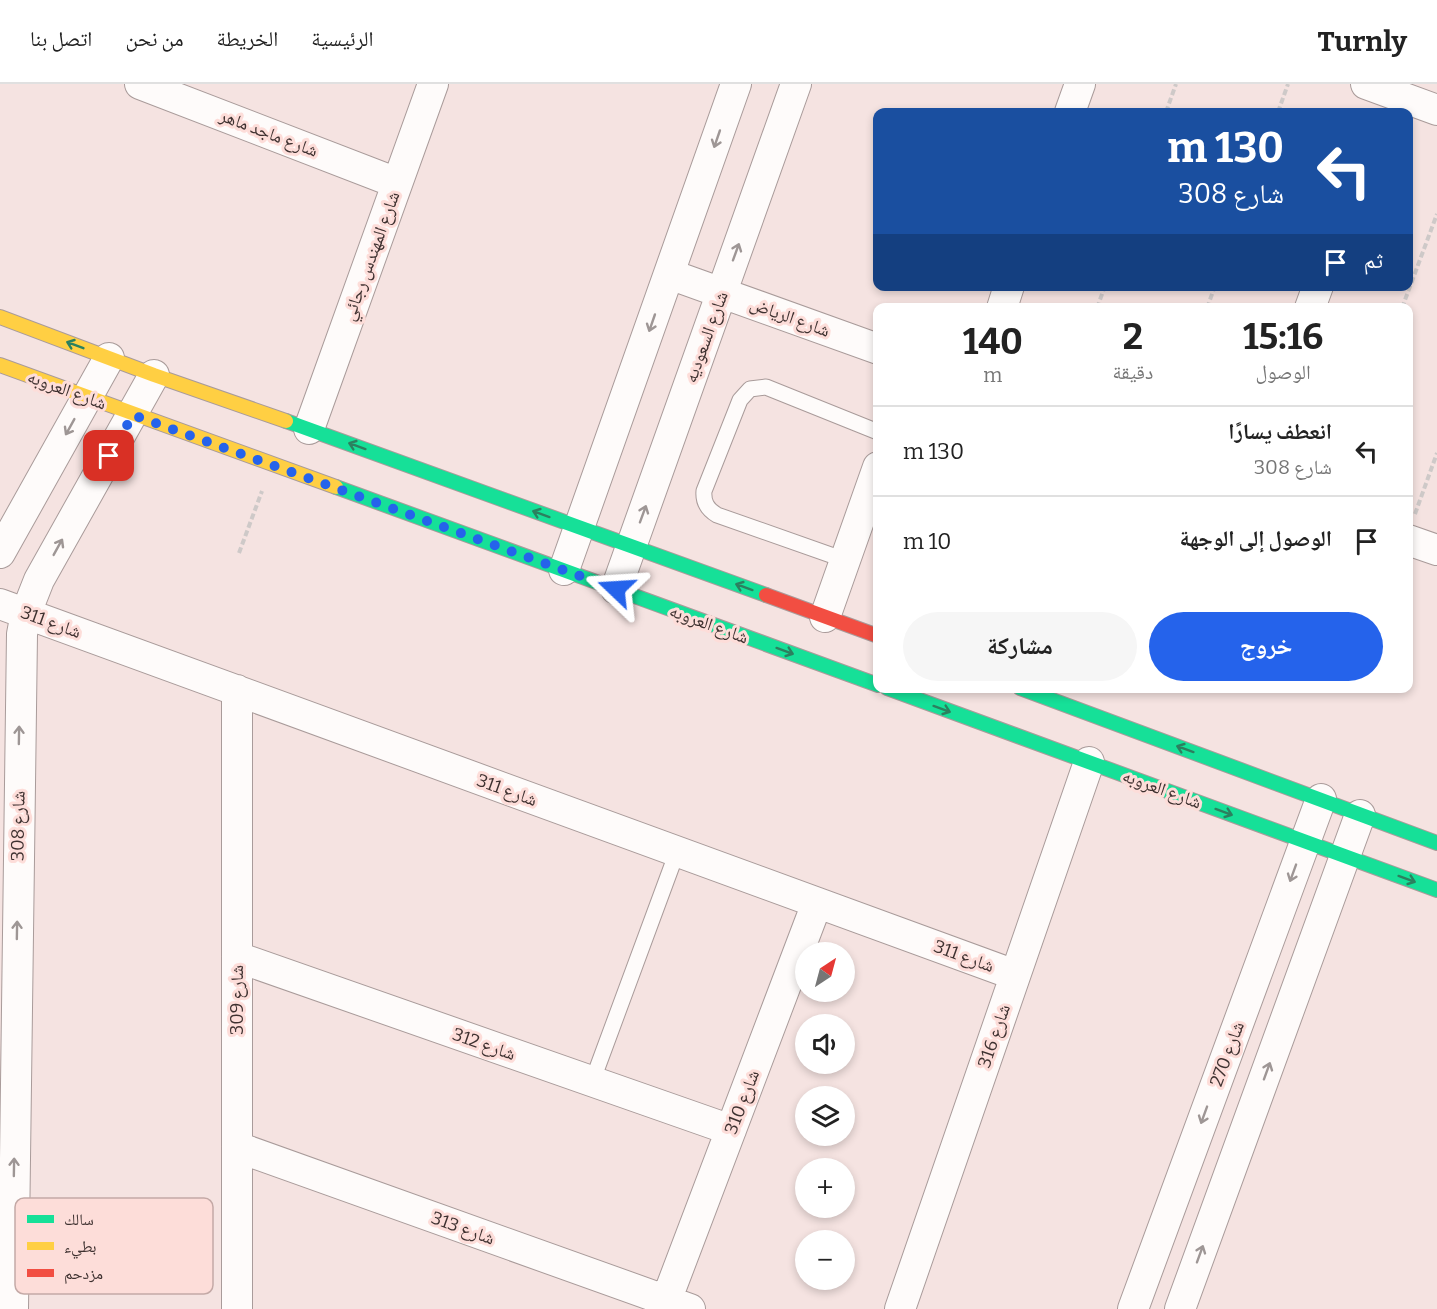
<!DOCTYPE html>
<html lang="ar">
<head>
<meta charset="utf-8">
<style>
	:root { --surface:#fff; --page:#f6f6f6; --text:#222; --muted:#767676; --line:#e0e0e0; --accent:#2563eb }
	body { margin:0; font-family:Bitter,"Noto Naskh Arabic",serif; background:var(--page); color:var(--text); direction:rtl; height:100vh; display:flex; flex-direction:column; font-size:22px; white-space:nowrap }
	* { box-sizing:border-box; margin:0 }
	p { font-size:20px; color:var(--muted) }
	.icon { flex:none; width:33px; height:33px; fill:none; stroke:currentColor; stroke-width:2; stroke-linecap:round; stroke-linejoin:round }
	.map { position:relative; flex:1; overflow:hidden; direction:ltr }
	.sheet { position:absolute; left:873px; top:219px; width:540px; height:390px; display:flex; flex-direction:column; background:var(--surface); border-radius:12px; box-shadow:0 3px 9px #0003; direction:rtl }
	.sheet>* { flex:none }
	.guide { position:absolute; left:873px; top:24px; width:540px; height:183px; border-radius:12px; box-shadow:0 3px 9px #0003; direction:rtl; background:#1a4fa0; color:#fff; overflow:hidden }
	.needle { width:39px; rotate:36deg }
	.tools { position:absolute; left:795px; top:858px; display:grid; gap:12px }
	.tools a { display:grid; place-items:center; width:60px; height:60px; border-radius:50%; background:var(--surface); box-shadow:0 3px 9px #0003; font-size:30px }
	.pin { position:absolute; display:grid; place-items:center; width:51px; height:51px; color:#fff; margin:-26px; border-radius:12px; box-shadow:0 3px 9px #0006 }
	.me { position:absolute; width:66px; margin:-33px; rotate:290deg; stroke-linejoin:round; filter:drop-shadow(0 0 4px #0008) }
	.turn { display:flex; align-items:center; gap:21px; height:126px; padding:0 30px; font-size:27px }
	.turn .icon { width:78px; height:78px; stroke-width:2.5 }
	.turn b { display:block; font-size:42px; line-height:51px }
	.then { display:flex; align-items:center; height:57px; padding:0 30px; background:#0003; gap:12px; font-size:22px }
	.eta { display:flex; justify-content:space-evenly; align-items:center; height:102px; text-align:center }
	.eta b { font-size:36px; font-weight:700; line-height:42px }
	.cta { display:flex; gap:12px; margin-top:auto; padding:12px 30px }
	.cta a { flex:1; height:69px; border-radius:36px; background:var(--accent); color:#fff; font-size:24px; font-weight:700; line-height:69px; text-align:center }
	.cta a+a { background:var(--page); color:var(--text) }
	ul { padding:0; list-style:none }
	li { display:flex; align-items:center; gap:18px; height:90px; padding:0 30px; border-top:2px solid var(--line) }
	li div { flex:1 }
	li b { display:block; font-size:22px }
	li em { font-style:normal }
	header { display:flex; align-items:center; gap:36px; box-sizing:border-box; height:84px; padding:0 30px; background:var(--surface); border-bottom:2px solid var(--line) }
	header strong { font-size:28px }
	nav { display:flex; gap:33px; margin-inline-start:auto; font-size:21px }
	.map>svg:first-child { display:block }
	.lines { fill:none; stroke-linecap:round; stroke-linejoin:round }
	.lane-casing { stroke:#a99b9a; stroke-width:17 }
	.street-casing { stroke:#a99b9a; stroke-width:32 }
	.fast-casing { stroke:#a99b9a; stroke-width:16 }
	.slow-casing { stroke:#a99b9a; stroke-width:16 }
	.jam-casing { stroke:#a99b9a; stroke-width:16 }
	.path { stroke:#cec9c8; stroke-width:4; stroke-dasharray:6 3; stroke-linecap:butt }
	.lane { stroke:#fefbfa; stroke-width:15 }
	.street { stroke:#fefbfa; stroke-width:30 }
	.fast { stroke:#16e098; stroke-width:14 }
	.slow { stroke:#ffcf43; stroke-width:14 }
	.jam { stroke:#f24e42; stroke-width:14 }
	.oneway { stroke:#9e9695 }
	.oneway2 { stroke:#2c805f }
	.route { stroke:#2563eb; stroke-width:10; stroke-dasharray:0 18 }
	.labels { text-anchor:middle; stroke-width:6; stroke-linejoin:round; paint-order:stroke }
	.street-label { font-size:18px; fill:#3e3130; stroke:#fdddd9 }
	.key { fill:#fdddd9; stroke:#c4a9a6; stroke-width:1.5 }
	.key-label { font-size:16px; fill:#3e3130 }
</style>
</head>
<body>
<header>
<strong>Turnly</strong>
<nav><a>الرئيسية</a><a>الخريطة</a><a>من نحن</a><a>اتصل بنا</a></nav>
</header>
<div class="map">
<svg width="1437" height="1225" viewBox="0 0 1437 1225">
	<rect width="100%" height="100%" fill="#f5e3e1"/>
	<g class="lines">
		<!-- lane casing -->
		<g class="lane-casing">
			<path id="lane" d="M845,476L717,431C707,425 703,418 704,407L740,316L750,305L766,303L878,348
				M592,998L677,768"/>
		</g>
		<!-- street casing -->
		<g class="street-casing">
			<path id="street" d="M140,0L397,99
				M1366,0L1437,26
				M1070,28L1080,0
				M669,190L878,265
				M1002,224L1009,202
				M1310,224L1318,202
				M309,345L433,0
				M1408,456L1437,466
				M0,469L109,274
				M564,486L736,0
				M616,505L796,0
				M0,520L1015,891
				M825,533L878,383
				M237,873L731,1046
				M237,1063L690,1225
				M666,1217L817,819
				M13,1225L22,550L26,529L39,496L154,291
				M237,1225V606
				M900,1225L1089,678
				M1133,1225L1321,715
				M1180,1225L1360,731"/>
		</g>
		<!-- fast casing -->
		<g class="fast-casing">
			<path id="fast" d="M286,337L766,511
				M336,403L878,601
				M887,604L1437,806
				M1020,604L1437,759"/>
		</g>
		<!-- slow casing -->
		<g class="slow-casing">
			<path id="slow" d="M0,233L154,291L286,337
				M0,281L336,403"/>
		</g>
		<!-- jam casing -->
		<g class="jam-casing">
			<path id="jam" d="M766,511L878,552"/>
		</g>
		<!-- path -->
		<path class="path" d="M1166,28L1176,0
			M1278,28L1288,0
			M1097,224L1105,202
			M1207,224L1215,202
			M1402,224L1437,130
			M1415,430L1437,369
			M239,469L262,407"/>
		<!-- lane -->
		<use href="#lane" class="lane"/>
		<!-- street -->
		<use href="#street" class="street"/>
		<!-- fast -->
		<use href="#fast" class="fast"/>
		<!-- slow -->
		<use href="#slow" class="slow"/>
		<!-- jam -->
		<use href="#jam" class="jam"/>
	</g>
	<!-- one-way arrows -->
	<defs><path id="oneway-shaft" d="M-6 0H5M1.5-3L5.5 0L1.5 3" fill="none" stroke-width="1.6" stroke-linecap="round" stroke-linejoin="round" transform="scale(1.5)"/></defs>
	<g class="oneway">
		<use href="#oneway-shaft" transform="translate(717 55) rotate(109)"/>
		<use href="#oneway-shaft" transform="translate(736 168) rotate(-70)"/>
		<use href="#oneway-shaft" transform="translate(652 239) rotate(109)"/>
		<use href="#oneway-shaft" transform="translate(70 343) rotate(119)"/>
		<use href="#oneway-shaft" transform="translate(643 430) rotate(-70)"/>
		<use href="#oneway-shaft" transform="translate(58 463) rotate(-61)"/>
		<use href="#oneway-shaft" transform="translate(19 651) rotate(-89)"/>
		<use href="#oneway-shaft" transform="translate(1293 789) rotate(110)"/>
		<use href="#oneway-shaft" transform="translate(17 846) rotate(-89)"/>
		<use href="#oneway-shaft" transform="translate(1267 987) rotate(-70)"/>
		<use href="#oneway-shaft" transform="translate(1204 1031) rotate(110)"/>
		<use href="#oneway-shaft" transform="translate(14 1083) rotate(-89)"/>
		<use href="#oneway-shaft" transform="translate(1200 1170) rotate(-70)"/>
	</g>
	<g class="oneway2">
		<use href="#oneway-shaft" transform="translate(75 261) rotate(-159)"/>
		<use href="#oneway-shaft" transform="translate(357 362) rotate(-160)"/>
		<use href="#oneway-shaft" transform="translate(541 430) rotate(-160)"/>
		<use href="#oneway-shaft" transform="translate(744 503) rotate(-160)"/>
		<use href="#oneway-shaft" transform="translate(785 567) rotate(20)"/>
		<use href="#oneway-shaft" transform="translate(942 625) rotate(20)"/>
		<use href="#oneway-shaft" transform="translate(1185 665) rotate(-160)"/>
		<use href="#oneway-shaft" transform="translate(1224 728) rotate(20)"/>
		<use href="#oneway-shaft" transform="translate(1407 795) rotate(20)"/>
	</g>
	<g class="lines">
		<!-- route -->
		<path class="route" d="M109,372L133,331L616,505"/>
	</g>
	<g class="labels">
		<!-- street labels -->
		<g class="street-label">
			<text transform="translate(269 49) rotate(21)" y="6">شارع ماجد ماهر</text>
			<text transform="translate(371 172) rotate(-70)" y="6">شارع المهندس رجائي</text>
			<text transform="translate(790 233) rotate(20)" y="6">شارع الرياض</text>
			<text transform="translate(706 253) rotate(-70)" y="6">شارع السعوديه</text>
			<text transform="translate(67 306) rotate(20)" y="6">شارع العروبه</text>
			<text transform="translate(51 538) rotate(20)" y="6">شارع 311</text>
			<text transform="translate(709 540) rotate(20)" y="6">شارع العروبه</text>
			<text transform="translate(1162 705) rotate(20)" y="6">شارع العروبه</text>
			<text transform="translate(507 706) rotate(20)" y="6">شارع 311</text>
			<text transform="translate(18 742) rotate(-89)" y="6">شارع 308</text>
			<text transform="translate(964 872) rotate(20)" y="6">شارع 311</text>
			<text transform="translate(237 916) rotate(-90)" y="6">شارع 309</text>
			<text transform="translate(994 952) rotate(-71)" y="6">شارع 316</text>
			<text transform="translate(484 960) rotate(19)" y="6">شارع 312</text>
			<text transform="translate(1227 970) rotate(-70)" y="6">شارع 270</text>
			<text transform="translate(742 1018) rotate(-69)" y="6">شارع 310</text>
			<text transform="translate(463 1144) rotate(20)" y="6">شارع 313</text>
		</g>
	</g>
	<!-- legend -->
	<rect x="15" y="1114" width="198" height="96" rx="9" class="key"/>
	<rect x="27" y="1131" width="27" height="8" fill="#16e098"/>
	<rect x="27" y="1158" width="27" height="8" fill="#ffcf43"/>
	<rect x="27" y="1185" width="27" height="8" fill="#f24e42"/>
	<g class="key-label">
		<text x="64" y="1141">سالك</text>
		<text x="64" y="1168">بطيء</text>
		<text x="64" y="1195">مزدحم</text>
	</g>
</svg>
<div class="tools">
<a><svg class="needle" viewBox="-14 -14 28 28"><path d="M0-13l5 13h-10z" fill="#e53935"/><path d="M0 13l5-13h-10z" fill="#767676"/></svg></a>
<a><svg class="icon" aria-label="sound" viewBox="0 0 24 24"><path d="M4 9h4l5-4v14l-5-4H4zM17 9q2 3 0 6"/></svg></a>
<a><svg class="icon" aria-label="layers" viewBox="0 0 24 24"><path d="M12 4l9 5-9 5-9-5zM3 14l9 5 9-5"/></svg></a>
<a>+</a>
<a>−</a>
</div>
<div class="pin" style="left:109px;top:372px;background:#d93025"><svg class="icon" aria-label="arrive" viewBox="0 0 24 24"><path d="M6 21V4h12l-3 4 3 4H6"/></svg></div>
<svg class="me" style="left:616px;top:505px" viewBox="-20 -20 40 40"><path d="M0-17L14 15 0 8-14 15z" fill="#2563eb" stroke="#fff" stroke-width="4"/></svg>
<div class="guide">
<div class="turn"><svg class="icon" aria-label="left" viewBox="0 0 24 24"><path d="M17 20v-9H6M10 6l-5 5 5 5"/></svg><div><b>130 m</b>شارع 308</div></div>
<div class="then">ثم<svg class="icon" aria-label="arrive" viewBox="0 0 24 24"><path d="M6 21V4h12l-3 4 3 4H6"/></svg></div>
</div>
<section class="sheet">
<div class="eta">
<div><b>15:16</b><p>الوصول</p></div>
<div><b>2</b><p>دقيقة</p></div>
<div><b>140</b><p>m</p></div>
</div>
<ul>
<li><svg class="icon" aria-label="left" viewBox="0 0 24 24"><path d="M17 20v-9H6M10 6l-5 5 5 5"/></svg><div><b>انعطف يسارًا</b><p>شارع 308</p></div><em>130 m</em></li>
<li><svg class="icon" aria-label="arrive" viewBox="0 0 24 24"><path d="M6 21V4h12l-3 4 3 4H6"/></svg><div><b>الوصول إلى الوجهة</b></div><em>10 m</em></li>
</ul>
<div class="cta"><a>خروج</a><a>مشاركة</a></div>
</section>
</div>
</body>
</html>
